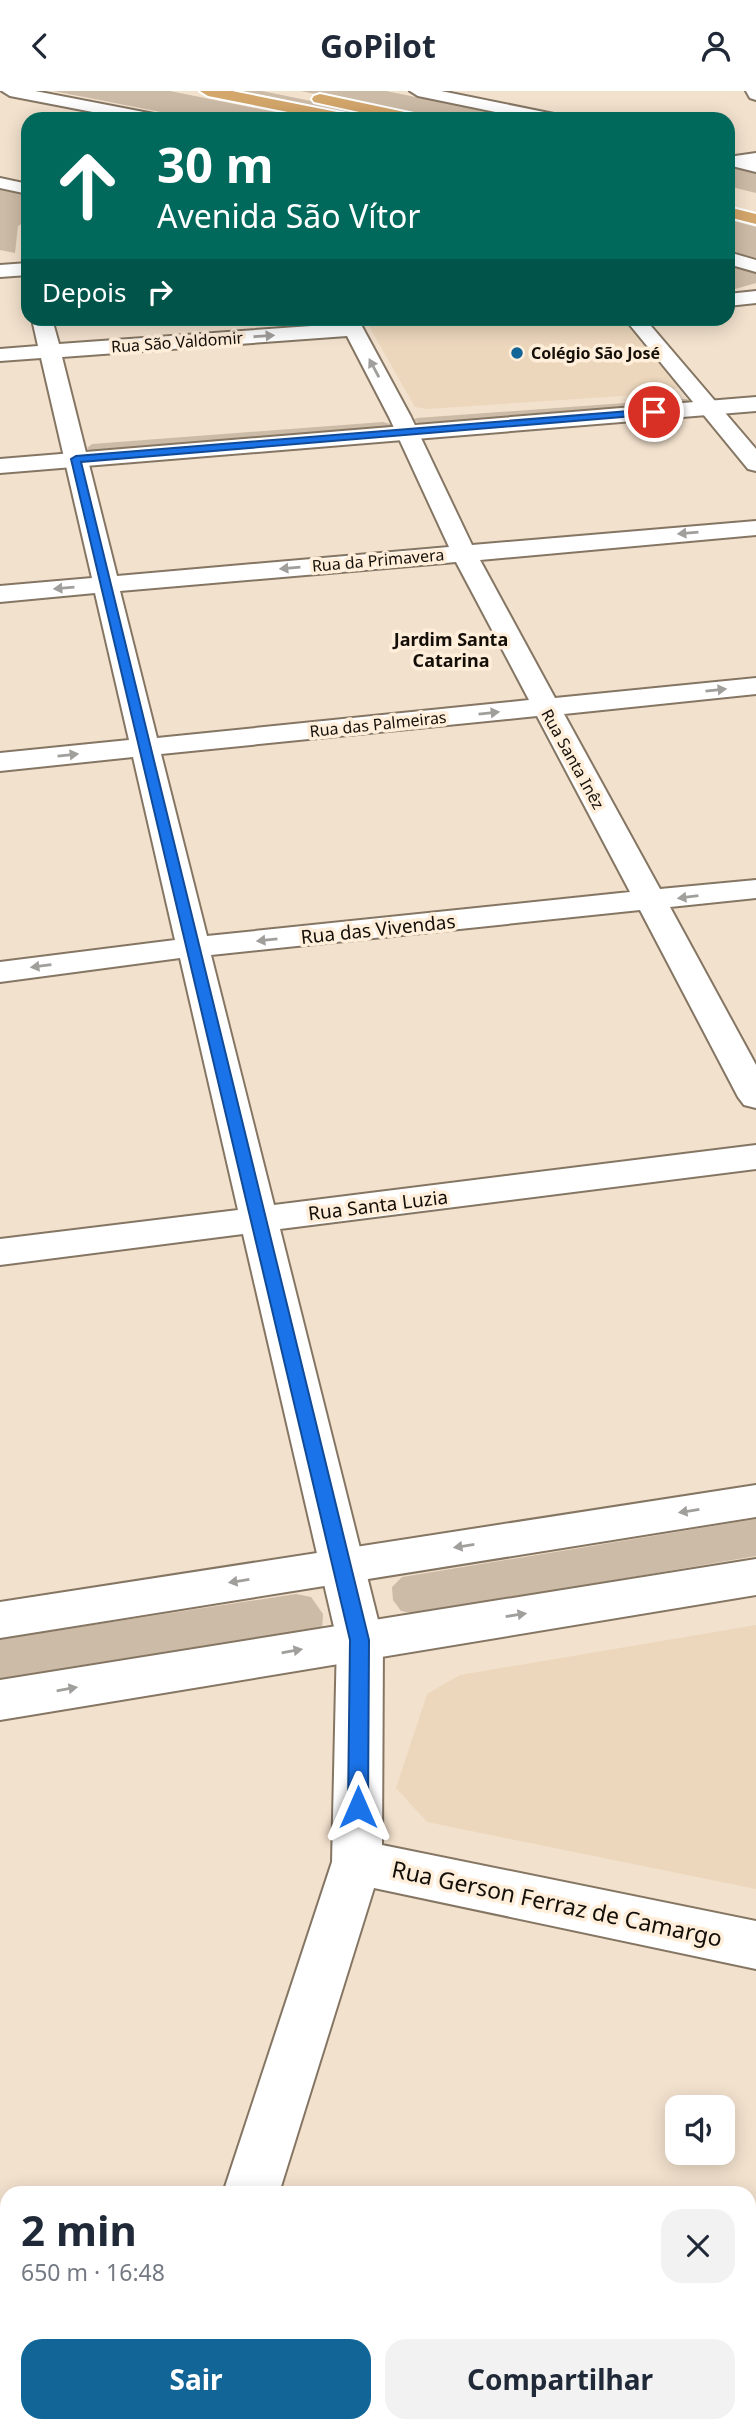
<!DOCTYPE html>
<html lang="pt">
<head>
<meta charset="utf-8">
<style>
	:root { --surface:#fff; --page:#f2f2f3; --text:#1f2937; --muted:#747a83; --accent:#116597 }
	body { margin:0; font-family:"Noto Sans",sans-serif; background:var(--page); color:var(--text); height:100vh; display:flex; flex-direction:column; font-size:26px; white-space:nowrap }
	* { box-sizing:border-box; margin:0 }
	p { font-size:23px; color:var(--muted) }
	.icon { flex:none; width:38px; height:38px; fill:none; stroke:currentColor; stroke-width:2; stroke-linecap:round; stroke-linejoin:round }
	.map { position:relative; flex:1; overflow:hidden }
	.sheet { position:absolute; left:0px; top:2095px; width:756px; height:247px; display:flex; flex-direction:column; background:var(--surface); border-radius:21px 21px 0 0; box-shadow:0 4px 18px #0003 }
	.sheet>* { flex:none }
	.hud { position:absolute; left:21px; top:21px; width:714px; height:214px; border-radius:21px; box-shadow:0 4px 18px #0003; background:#00695c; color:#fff; overflow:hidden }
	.tools { position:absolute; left:665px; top:2004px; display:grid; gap:14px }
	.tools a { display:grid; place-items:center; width:70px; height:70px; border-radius:14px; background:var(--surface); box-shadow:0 4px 18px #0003; font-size:35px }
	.pin { position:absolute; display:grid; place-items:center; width:60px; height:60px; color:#fff; margin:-30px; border:4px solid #fff; border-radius:50%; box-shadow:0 2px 7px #0007 }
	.me { position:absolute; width:77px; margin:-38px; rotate:0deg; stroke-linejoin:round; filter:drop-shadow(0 0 5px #0008) }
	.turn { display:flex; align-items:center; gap:24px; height:147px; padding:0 21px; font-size:32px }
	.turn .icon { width:91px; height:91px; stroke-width:2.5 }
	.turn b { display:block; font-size:49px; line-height:60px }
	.then { display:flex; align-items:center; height:66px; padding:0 21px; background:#0003; gap:14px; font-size:26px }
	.round { display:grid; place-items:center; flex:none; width:74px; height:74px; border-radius:21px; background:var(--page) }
	.overview { display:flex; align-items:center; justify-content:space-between; height:119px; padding:0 21px }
	h1 { font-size:42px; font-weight:700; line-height:52px }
	.cta { display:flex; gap:14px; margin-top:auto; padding:14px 21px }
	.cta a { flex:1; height:80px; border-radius:21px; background:var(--accent); color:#fff; font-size:28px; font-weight:700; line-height:80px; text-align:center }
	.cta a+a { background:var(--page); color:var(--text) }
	header { display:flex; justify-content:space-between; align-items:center; height:91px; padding:0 21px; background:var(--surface); font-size:32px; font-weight:700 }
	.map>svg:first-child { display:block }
	.built { fill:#ecd7bc }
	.green { fill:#ccbba6 }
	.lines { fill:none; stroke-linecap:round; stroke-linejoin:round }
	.minor-casing { stroke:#857664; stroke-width:4 }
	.tertiary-casing { stroke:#857664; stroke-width:4 }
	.secondary-casing { stroke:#857664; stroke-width:4 }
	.motorway-casing { stroke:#fff; stroke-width:4 }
	.minor { fill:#fff; fill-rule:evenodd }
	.tertiary { fill:#fff; fill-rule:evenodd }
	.secondary { fill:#fff; fill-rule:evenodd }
	.motorway { fill:#d3a66b; fill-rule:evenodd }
	.oneway { fill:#a19f9c }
	.route { fill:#1a73e8; stroke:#114b97; stroke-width:2 }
	.poi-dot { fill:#116597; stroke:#ffeeda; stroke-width:2.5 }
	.labels { text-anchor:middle; stroke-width:7; stroke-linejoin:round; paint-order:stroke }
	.far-street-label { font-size:16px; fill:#140f08; stroke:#ffeeda }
	.far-poi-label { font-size:16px; font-weight:bold; fill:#140f08; stroke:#ffeeda; text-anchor:start }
	.far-neighbourhood-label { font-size:18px; font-weight:bold; fill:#140f08; stroke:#ffeeda }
	.street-label { font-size:19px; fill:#140f08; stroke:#ffeeda }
	.near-street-label { font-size:23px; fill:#140f08; stroke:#ffeeda }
</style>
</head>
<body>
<header><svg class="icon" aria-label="back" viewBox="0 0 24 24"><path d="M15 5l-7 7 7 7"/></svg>GoPilot<svg class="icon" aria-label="person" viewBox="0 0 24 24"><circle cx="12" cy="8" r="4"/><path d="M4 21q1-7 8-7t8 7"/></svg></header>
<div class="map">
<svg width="756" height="2341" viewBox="0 0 756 2341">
	<rect width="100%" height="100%" fill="#f2e1cd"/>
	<!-- built -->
	<path class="built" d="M365,228H622L678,296L667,302L427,318L415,316Z
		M756,1534V1798L427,1731L396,1697L427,1603L460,1584Z"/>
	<!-- green -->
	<path class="green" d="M53,0H170L310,28H197Z
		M223,0H262L399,28H363Z
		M301,0H386L523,28H433Z
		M728,73L756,79V102L728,95Z
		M0,95L28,100V129L18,135L15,162L0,159Z
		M728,128L756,136V167L728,159Z
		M728,170L756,178V192L728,200Z
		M680,308H687L692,314L424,336L413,329L417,327Z
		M383,331L390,333V337L94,363L87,357L92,353Z
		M756,1428V1465L416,1523L401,1520L393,1509L392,1496L402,1486Z
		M296,1503L311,1506L323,1523L322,1541L0,1591V1548Z"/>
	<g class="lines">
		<!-- minor casing -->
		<g class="minor-casing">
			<path id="minor" d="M0,87L28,93V103L0,97Z
				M28,172V184L0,186V174Z
				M756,200V212L728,215V203Z
				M32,228H52L59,253L340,233L338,228H358L411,326L472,454L756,430V444L480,469L555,607L756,587V603L564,623L660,798L756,789V807L670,816L756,974V1017L744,1014L738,1006L640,819L211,864L274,1114L756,1054V1078L280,1138L383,1549L382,1754L756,1830V1878L374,1797L279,2102H223L332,1771L337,1549L243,1143L0,1174V1148L238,1119L180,867L0,891V871L175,849L133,666L0,680V662L129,649L95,502L0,511V495L92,487L41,267L0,270V258L38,255ZM347,245L389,326L449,456L117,485L62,266ZM456,471L529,609L157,647L120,500ZM537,625L630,801L207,845L161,663Z
				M625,228H645L756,358V380L748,378Z
				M0,2238L7,2240V2300L0,2298Z
				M145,2334H206L205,2341H143Z
				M229,2334H311L314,2341H231Z"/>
		</g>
		<!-- tertiary casing -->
		<g class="tertiary-casing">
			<path id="tertiary" d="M746,0H756V9L750,7Z
				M756,62V72L728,74V66Z
				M756,306V320L0,382V368Z
				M756,1394V1426L0,1547V1511Z
				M756,1468V1504L0,1629V1589Z"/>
		</g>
		<!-- secondary casing -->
		<g class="secondary-casing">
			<path id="secondary" d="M2,0H35L154,23L162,28H129L10,5Z
				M410,0H441L554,23L562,28H530L418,5Z
				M728,64L756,71V81L728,74Z
				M728,161L756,169V181L728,173Z"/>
		</g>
		<!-- motorway casing -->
		<g class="motorway-casing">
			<path id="motorway" d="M200,0H232L347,23L355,28H323L208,5Z
				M320,3L414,23L422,28H391L314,11L312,8L314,5Z
				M728,116L756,123V133L728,126Z"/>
		</g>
		<!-- minor -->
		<use href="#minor" class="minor"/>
		<!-- tertiary -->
		<use href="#tertiary" class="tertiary"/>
		<!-- secondary -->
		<use href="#secondary" class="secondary"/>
		<!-- motorway -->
		<use href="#motorway" class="motorway"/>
	</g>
	<!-- one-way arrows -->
	<defs><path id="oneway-solid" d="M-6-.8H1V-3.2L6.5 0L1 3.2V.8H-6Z" transform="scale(1.75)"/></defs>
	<g class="oneway">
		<use href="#oneway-solid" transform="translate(264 245) rotate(-4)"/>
		<use href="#oneway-solid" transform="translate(374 277) rotate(-118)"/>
		<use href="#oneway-solid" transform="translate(688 442) rotate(175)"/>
		<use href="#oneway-solid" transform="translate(290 477) rotate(175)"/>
		<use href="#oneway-solid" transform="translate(64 497) rotate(175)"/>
		<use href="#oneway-solid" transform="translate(716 599) rotate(-6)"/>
		<use href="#oneway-solid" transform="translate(489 622) rotate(-6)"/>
		<use href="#oneway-solid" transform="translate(68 664) rotate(-6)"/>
		<use href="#oneway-solid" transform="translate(688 806) rotate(173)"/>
		<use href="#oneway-solid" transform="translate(267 849) rotate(174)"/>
		<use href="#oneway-solid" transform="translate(41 875) rotate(173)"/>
		<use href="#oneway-solid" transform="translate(689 1420) rotate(171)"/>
		<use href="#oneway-solid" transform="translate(464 1455) rotate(171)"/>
		<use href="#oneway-solid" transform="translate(239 1490) rotate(171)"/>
		<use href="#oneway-solid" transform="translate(516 1524) rotate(-9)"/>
		<use href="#oneway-solid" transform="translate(292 1560) rotate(-10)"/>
		<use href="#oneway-solid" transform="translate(67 1598) rotate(-10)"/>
	</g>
	<!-- route -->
	<path class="route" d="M654,318L658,319V323L81,371L369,1549L368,1716L365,1722L358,1725L351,1722L348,1716L350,1549L71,368L76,365Z"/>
	<!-- markers -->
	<circle class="poi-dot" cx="517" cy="262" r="7"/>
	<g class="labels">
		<!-- far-street labels -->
		<g class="far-street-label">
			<text transform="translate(177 251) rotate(-4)" y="6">Rua São Valdomir</text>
			<text transform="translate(378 469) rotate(-5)" y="6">Rua da Primavera</text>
			<text transform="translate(378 633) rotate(-6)" y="6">Rua das Palmeiras</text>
			<text transform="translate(573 668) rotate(61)" y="6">Rua Santa Inêz</text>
		</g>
		<!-- far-poi labels -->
		<g class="far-poi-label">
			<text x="531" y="268">Colégio São José</text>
		</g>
		<!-- far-neighbourhood labels -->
		<g class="far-neighbourhood-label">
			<text x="451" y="555">Jardim Santa<tspan x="451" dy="21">Catarina</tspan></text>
		</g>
		<!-- street labels -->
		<g class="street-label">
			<text transform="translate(378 838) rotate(-6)" y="7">Rua das Vivendas</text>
			<text transform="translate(378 1114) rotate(-7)" y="7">Rua Santa Luzia</text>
		</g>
		<!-- near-street labels -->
		<g class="near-street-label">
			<text transform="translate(557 1813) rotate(12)" y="8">Rua Gerson Ferraz de Camargo</text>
		</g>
	</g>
</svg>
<div class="tools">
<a><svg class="icon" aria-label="sound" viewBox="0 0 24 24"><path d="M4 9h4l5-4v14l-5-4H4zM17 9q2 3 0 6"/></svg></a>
</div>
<div class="pin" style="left:654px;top:321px;background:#d93025"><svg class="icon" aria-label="arrive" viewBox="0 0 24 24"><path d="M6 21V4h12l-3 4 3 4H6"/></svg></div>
<svg class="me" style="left:358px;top:1716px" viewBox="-20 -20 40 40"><path d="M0-17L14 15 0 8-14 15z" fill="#1a73e8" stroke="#fff" stroke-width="4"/></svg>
<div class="hud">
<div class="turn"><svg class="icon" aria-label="ahead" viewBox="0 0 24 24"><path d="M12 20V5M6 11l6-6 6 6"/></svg><div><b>30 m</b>Avenida São Vítor</div></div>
<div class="then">Depois<svg class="icon" aria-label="right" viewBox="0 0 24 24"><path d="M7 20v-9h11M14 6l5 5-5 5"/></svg></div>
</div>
<section class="sheet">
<div class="overview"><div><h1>2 min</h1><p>650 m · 16:48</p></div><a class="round"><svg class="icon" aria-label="close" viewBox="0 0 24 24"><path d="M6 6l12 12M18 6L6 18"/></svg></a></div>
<div class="cta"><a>Sair</a><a>Compartilhar</a></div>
</section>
</div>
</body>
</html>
